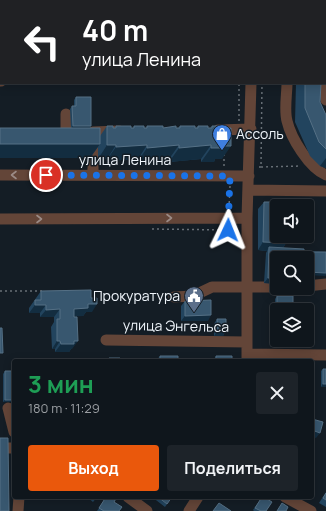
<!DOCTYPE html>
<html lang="ru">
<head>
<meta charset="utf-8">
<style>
	:root { --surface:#0f161c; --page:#1d2329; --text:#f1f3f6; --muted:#9b9fa3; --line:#2f353b; --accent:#ea580c }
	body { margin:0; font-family:Manrope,sans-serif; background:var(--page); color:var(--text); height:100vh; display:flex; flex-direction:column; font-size:15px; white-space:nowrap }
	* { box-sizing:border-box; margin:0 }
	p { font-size:13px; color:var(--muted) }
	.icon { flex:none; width:22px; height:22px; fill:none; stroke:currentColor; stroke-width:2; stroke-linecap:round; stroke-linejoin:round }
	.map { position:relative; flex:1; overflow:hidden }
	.details { position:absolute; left:12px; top:359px; width:302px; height:140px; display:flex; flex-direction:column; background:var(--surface); border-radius:4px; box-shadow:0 2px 10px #0003,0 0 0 1px var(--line) }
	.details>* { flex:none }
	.guide { position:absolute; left:0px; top:0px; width:326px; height:84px; box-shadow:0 2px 10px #0003,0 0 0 1px var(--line); background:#202124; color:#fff; overflow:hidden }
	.buttons { position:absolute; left:270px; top:199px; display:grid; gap:8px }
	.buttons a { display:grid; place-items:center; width:44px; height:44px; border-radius:4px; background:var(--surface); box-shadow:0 2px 10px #0003,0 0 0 1px var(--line); font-size:20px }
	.pin { position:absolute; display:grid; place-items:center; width:34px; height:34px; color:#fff; margin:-17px; border:2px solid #fff; border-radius:50%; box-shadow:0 1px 4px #0007 }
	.me { position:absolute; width:44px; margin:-22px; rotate:2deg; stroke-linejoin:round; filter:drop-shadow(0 0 3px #0008) }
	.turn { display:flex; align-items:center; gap:14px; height:84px; padding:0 16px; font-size:18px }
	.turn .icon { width:52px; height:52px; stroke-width:2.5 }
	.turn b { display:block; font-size:28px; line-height:34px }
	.round { display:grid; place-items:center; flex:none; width:42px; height:42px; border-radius:4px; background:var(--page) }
	.headline { display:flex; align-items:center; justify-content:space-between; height:68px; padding:0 16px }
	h1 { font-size:24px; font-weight:700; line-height:30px; color:#1e9e55 }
	.cta { display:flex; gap:8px; margin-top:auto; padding:8px 16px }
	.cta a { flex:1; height:46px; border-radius:4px; background:var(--accent); color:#fff; font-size:16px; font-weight:700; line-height:46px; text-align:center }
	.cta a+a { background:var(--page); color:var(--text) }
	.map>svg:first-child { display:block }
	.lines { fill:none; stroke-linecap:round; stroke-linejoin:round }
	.path { stroke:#676f76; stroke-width:1.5; stroke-dasharray:2 3; stroke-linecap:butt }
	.minor { stroke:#634538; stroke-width:11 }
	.wall { fill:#22445e }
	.shaded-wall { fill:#132d40 }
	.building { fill:#38576f; stroke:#557085 }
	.oneway { stroke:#9b8b86 }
	.route { stroke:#1a73e8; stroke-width:7; stroke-dasharray:0 12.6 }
	.labels { text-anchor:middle; stroke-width:3; stroke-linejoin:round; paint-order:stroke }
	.poi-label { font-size:14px; fill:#eff5fb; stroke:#141d25; text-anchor:start }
	.street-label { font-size:14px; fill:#eff5fb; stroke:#141d25 }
</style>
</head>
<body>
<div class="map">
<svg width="326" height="511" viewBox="0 0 326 511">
	<rect width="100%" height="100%" fill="#141d25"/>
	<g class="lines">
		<!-- path -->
		<path class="path" d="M240,1V0
			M264,1V0
			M239,121V83
			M224,166V154
			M259,167H261L262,83
			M261,167L301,166
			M229,208L230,186
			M152,229L228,230V228
			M0,291H42"/>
		<!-- minor -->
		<path class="minor" d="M252,1V0
			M325,14L326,15
			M0,81H1
			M287,83C287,94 284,110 287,121C291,138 309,168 326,175
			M324,83L326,100
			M66,114V135
			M218,130L251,129
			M0,175L249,176
			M93,175V132L119,131
			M249,190L326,191
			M0,219L247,218
			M307,286L326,284
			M174,297L193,296L212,287H277
			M106,340L246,342
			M247,354L326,355
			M247,361V218L251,83
			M8,408L14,432
			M0,448H14
			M128,497L147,511
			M285,497L311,511
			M18,511L19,497
			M189,511L198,497"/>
	</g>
	<!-- wall -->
	<path class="wall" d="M102,0H162V1H102Z
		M297,0H326L325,1H297Z
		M296,83H321L320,102L326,149V168L320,166L310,156L295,122Z
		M76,97L90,128L100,136L107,126L113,128H115L116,126L131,128H133L134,126L146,128L147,126L163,128H178L180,126L196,128L198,126L208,128H210L212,126L222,159H215L214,162H201V159L169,162V159L138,161V159L106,161L107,159H98V147L90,158L71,128L70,109L72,106H74V100Z
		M264,202L286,243L283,248L304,251L326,252V274L325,276L277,258V284L264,283L266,253L267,251L258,250V209Z
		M41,291L92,312H86L83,316H74L72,349H71L69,352H55V349H52L51,327L54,322V317H40V313H29V308Z
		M277,296L293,304L291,307H275V299Z
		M185,301L208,321H181V306Z
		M217,319L226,330L223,336H214V324Z
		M272,325L277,340H281V341L271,342L270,328Z
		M160,356L178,361H156Z
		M216,356L232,361H213Z
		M323,369H326V387H321V371Z
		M5,371H14V402H3V374Z
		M326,492V507L319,503Z
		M87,497H97L93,502Z
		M106,497L114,502L119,511H97Z
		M152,497H172L165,507Z
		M262,497L266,511H254L253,510Z"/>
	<!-- shaded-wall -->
	<path class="shaded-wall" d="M107,0H145L144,1H106Z
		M314,0H326V3H325V1H313Z
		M0,54H1V68H0Z
		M73,126H91L89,129H71Z
		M0,144H100L90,158H0Z
		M107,145H116L107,159H98Z
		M147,145L138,159L106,161L116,147Z
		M179,145L169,159L138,161L147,148Z
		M211,145L201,159L169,162L179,148Z
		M224,146H231L222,159H215L214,162H201L211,148Z
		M326,158V168L320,166Z
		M263,242L286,243L281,251L269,247L267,251L258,250Z
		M307,272L326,273V274L325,276L307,275Z
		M268,278H277V284L264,283Z
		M88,304H97L92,312H86L83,316L69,317L74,309Z
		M277,304H293L291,307H275Z
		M35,305H46L40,313H29Z
		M60,309L54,317H40L46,310Z
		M211,315L208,321H181L185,316Z
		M218,330H226L223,336H214Z
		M273,339H277V340H281V341L271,342Z
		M287,340H292L290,343L286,342Z
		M57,341H60L55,349H52Z
		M74,341H78L72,349H71L69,352H55L61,344Z
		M323,384H326V387H321Z
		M5,400H14V402H3Z
		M312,430L320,433L316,438L312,437Z"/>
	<!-- building -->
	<path class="building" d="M147,0H162V1H147Z
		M307,0H322V1H307Z
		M0,38H1V54H0Z
		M305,83H321L320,102L326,115V149L319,142L305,108Z
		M76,97H91V126H73L72,106H76Z
		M107,126H113V128H116V126H131V128H134V126H144V128H147V126H163V128L176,126V128H180V126H195V128H198V126H208V128H212V126H227V128H231V146H224V148H211V145L179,148V145L147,148V145L116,147V145H107Z
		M0,128H100V144H0Z
		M264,202H287V206H277V236H287L286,243L263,242Z
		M269,247L304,249V258H277V278H268Z
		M304,252H326V273L307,272V258H304Z
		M91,290V298H97V304H88V308L74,309V317H77L78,341H74V344H61L60,341H57V319H60V309L46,310V305H35V300H41V291Z
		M277,296H293V304H277Z
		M211,300V315L185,316V301Z
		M217,319H226V330H218Z
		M272,325H277V339H273Z
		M0,328H2L3,353H0Z
		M160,356H178V361H160Z
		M216,356H232V361H216Z
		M109,358H120V361H109Z
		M323,369H326V384H323Z
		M5,371H14V400H5Z
		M312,419L323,422L320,433L312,430Z
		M0,438H8L9,511H0Z
		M326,493V500L323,498Z
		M92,497H97L95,500Z
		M106,497H117L114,502L122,507L119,511H104L99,508Z
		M158,497H172L167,504Z
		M262,497H264L272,502L266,511H261L255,508Z
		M219,503L231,511H213Z
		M282,503L288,507L286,511H277Z"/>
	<!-- one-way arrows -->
	<defs><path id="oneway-chevron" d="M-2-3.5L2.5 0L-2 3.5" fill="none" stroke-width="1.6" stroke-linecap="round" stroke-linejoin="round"/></defs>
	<g class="oneway">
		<use href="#oneway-chevron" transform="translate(14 175) rotate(-180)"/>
		<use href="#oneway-chevron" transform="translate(169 218)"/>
		<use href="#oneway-chevron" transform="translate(39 219)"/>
	</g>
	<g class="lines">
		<!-- route -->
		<path class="route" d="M46,175L230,176L228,230"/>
	</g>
	<!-- icons -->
	<defs>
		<g id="shop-pin" transform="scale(1)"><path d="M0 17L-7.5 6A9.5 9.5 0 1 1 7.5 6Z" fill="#3f7fe0" stroke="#141d25"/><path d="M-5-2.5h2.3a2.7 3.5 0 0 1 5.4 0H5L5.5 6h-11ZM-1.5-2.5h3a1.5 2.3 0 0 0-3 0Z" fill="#fff"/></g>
		<g id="civic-pin" transform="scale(1)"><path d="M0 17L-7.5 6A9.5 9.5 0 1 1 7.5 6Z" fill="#5c6f8a" stroke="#141d25"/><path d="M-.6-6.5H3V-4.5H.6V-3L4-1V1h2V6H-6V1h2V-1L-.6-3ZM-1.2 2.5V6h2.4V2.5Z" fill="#fff"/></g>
	</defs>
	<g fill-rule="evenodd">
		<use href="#shop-pin" x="222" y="134"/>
		<use href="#civic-pin" x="194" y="296"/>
	</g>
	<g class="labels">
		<!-- poi labels -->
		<g class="poi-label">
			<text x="236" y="139">Ассоль</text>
			<text x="180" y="301" text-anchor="end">Прокуратура</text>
		</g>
		<!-- street labels -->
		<g class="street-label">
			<text x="125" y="165">улица Ленина</text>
			<text transform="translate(176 326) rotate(1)" y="5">улица Энгельса</text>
		</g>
	</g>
</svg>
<div class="buttons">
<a><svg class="icon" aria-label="sound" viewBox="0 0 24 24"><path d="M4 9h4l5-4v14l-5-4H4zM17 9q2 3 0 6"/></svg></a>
<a><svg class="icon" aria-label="search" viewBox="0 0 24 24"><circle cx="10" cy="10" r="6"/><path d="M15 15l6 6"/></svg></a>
<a><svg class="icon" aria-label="layers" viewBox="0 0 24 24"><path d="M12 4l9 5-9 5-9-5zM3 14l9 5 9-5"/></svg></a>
</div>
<div class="pin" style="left:46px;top:175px;background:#d93025"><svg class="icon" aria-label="arrive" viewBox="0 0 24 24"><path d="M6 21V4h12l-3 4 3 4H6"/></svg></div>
<svg class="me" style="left:228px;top:230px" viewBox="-20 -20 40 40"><path d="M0-17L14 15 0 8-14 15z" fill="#1a73e8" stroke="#fff" stroke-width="4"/></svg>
<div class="guide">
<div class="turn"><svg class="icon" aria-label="left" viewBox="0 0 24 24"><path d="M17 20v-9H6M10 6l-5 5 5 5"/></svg><div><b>40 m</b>улица Ленина</div></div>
</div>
<section class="details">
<div class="headline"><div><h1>3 мин</h1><p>180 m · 11:29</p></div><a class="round"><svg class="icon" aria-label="close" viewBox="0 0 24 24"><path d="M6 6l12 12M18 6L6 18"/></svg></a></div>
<div class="cta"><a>Выход</a><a>Поделиться</a></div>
</section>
</div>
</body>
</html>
